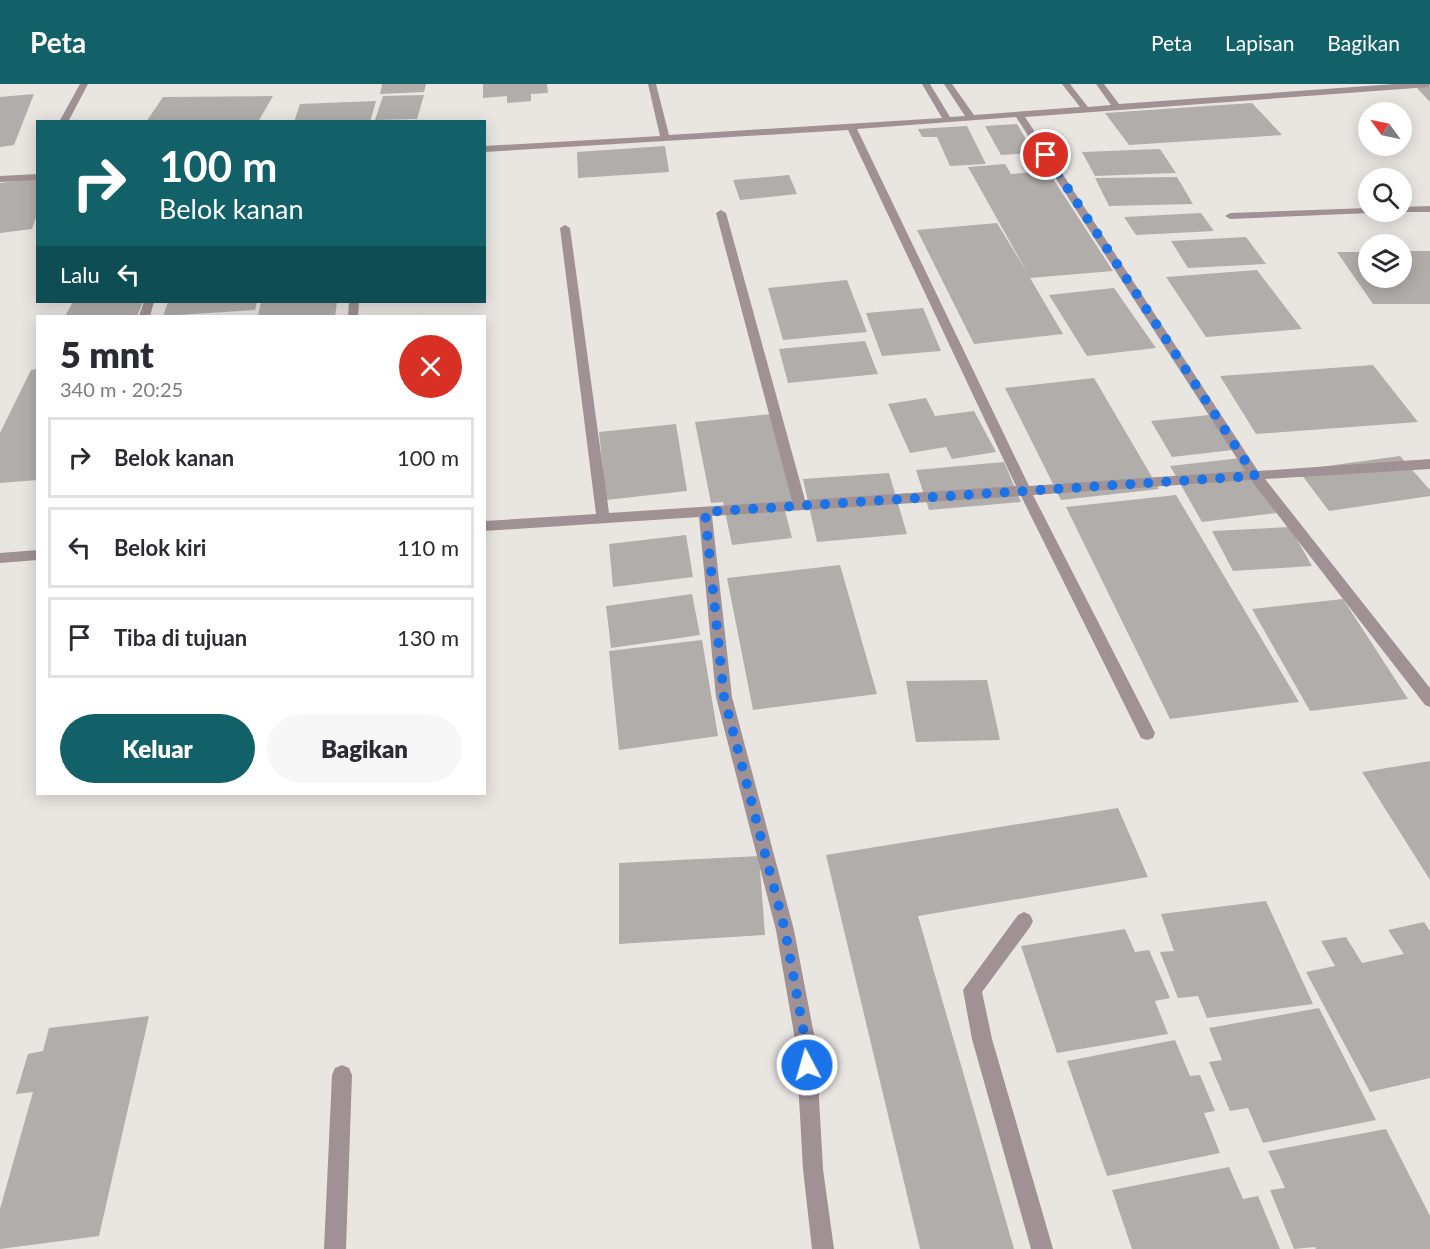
<!DOCTYPE html>
<html lang="id">
<head>
<meta charset="utf-8">
<style>
	:root { --surface:#fff; --page:#f7f7f7; --text:#2b2b33; --muted:#7c7c81; --line:#e1e1e2; --accent:#126169 }
	body { margin:0; font-family:Lato,sans-serif; background:var(--page); color:var(--text); height:100vh; display:flex; flex-direction:column; font-size:22px; white-space:nowrap }
	* { box-sizing:border-box; margin:0 }
	p { font-size:20px; color:var(--muted) }
	.icon { flex:none; width:33px; height:33px; fill:none; stroke:currentColor; stroke-width:2; stroke-linecap:round; stroke-linejoin:round }
	.map { position:relative; flex:1; overflow:hidden }
	.details { position:absolute; left:36px; top:231px; width:450px; height:480px; display:flex; flex-direction:column; background:var(--surface); border-radius:0px; box-shadow:0 3px 15px #0003 }
	.details>* { flex:none }
	.guide { position:absolute; left:36px; top:36px; width:450px; height:183px; border-radius:0px; box-shadow:0 3px 15px #0003; background:#126169; color:#fff; overflow:hidden }
	.needle { width:39px; rotate:303deg }
	.tools { position:absolute; left:1358px; top:18px; display:grid; gap:12px }
	.tools a { display:grid; place-items:center; width:54px; height:54px; border-radius:50%; background:var(--surface); box-shadow:0 3px 15px #0003; font-size:30px }
	.pin { position:absolute; display:grid; place-items:center; width:51px; height:51px; color:#fff; margin:-26px; border:3px solid #fff; border-radius:50%; box-shadow:0 2px 6px #0007 }
	.me { position:absolute; width:66px; margin:-33px; rotate:354deg; stroke-linejoin:round; filter:drop-shadow(0 0 4px #0008) }
	.turn { display:flex; align-items:center; gap:21px; height:126px; padding:0 24px; font-size:27px }
	.turn .icon { width:78px; height:78px; stroke-width:2.5 }
	.turn b { display:block; font-size:42px; line-height:51px }
	.then { display:flex; align-items:center; height:57px; padding:0 24px; background:#0003; gap:12px; font-size:22px }
	.round { display:grid; place-items:center; flex:none; width:63px; height:63px; border-radius:32px; background:var(--page) }
	.summary { display:flex; align-items:center; justify-content:space-between; height:102px; padding:0 24px }
	h1 { font-size:36px; font-weight:800; line-height:45px }
	.action { display:flex; gap:12px; margin-top:auto; padding:12px 24px }
	.action a { flex:1; height:69px; border-radius:36px; background:var(--accent); color:#fff; font-size:24px; font-weight:800; line-height:69px; text-align:center }
	.action a+a { background:var(--page); color:var(--text) }
	ul { padding:0; list-style:none }
	li { display:flex; align-items:center; gap:18px; height:81px; margin:0 12px 9px; padding:0 12px; border:3px solid var(--line); border-radius:0px }
	li div { flex:1 }
	li b { display:block; font-size:22px }
	li em { font-style:normal }
	header { display:flex; align-items:center; gap:36px; box-sizing:border-box; height:84px; padding:0 30px; background:var(--accent); color:#fff }
	header strong { font-size:28px }
	nav { display:flex; gap:33px; margin-inline-start:auto; font-size:21px }
	.map>svg:first-child { display:block }
	.building { fill:#b1adaa }
	.lines { fill:none; stroke-linecap:round; stroke-linejoin:round }
	.minor { fill:#a09194; fill-rule:evenodd }
	.route { stroke:#1a73e8; stroke-width:10; stroke-dasharray:0 18 }
</style>
</head>
<body>
<header>
<strong>Peta</strong>
<nav><a>Peta</a><a>Lapisan</a><a>Bagikan</a></nav>
</header>
<div class="map">
<svg width="1430" height="1165" viewBox="0 0 1430 1165">
	<rect width="100%" height="100%" fill="#e9e6e2"/>
	<!-- building -->
	<path class="building" d="M382,0H426L424,8L380,10Z
		M483,0H547L548,9L531,10V17L507,19V12L483,14Z
		M1416,3H1430V18Z
		M34,10L14,61L0,63V13Z
		M424,11L417,35L375,36L383,12Z
		M273,12L258,38H146L163,13Z
		M376,17L370,38H294L300,20Z
		M1252,19L1282,51L1129,61L1105,29Z
		M1017,40L1034,69L1001,71L985,42Z
		M967,42L986,80L950,82L937,53H922L918,45Z
		M665,62L669,88L578,94L577,68Z
		M1160,65L1176,89L1095,92L1082,68Z
		M1005,80L1011,90L1048,87L1113,187L1030,194L1063,250L974,260L917,146L997,139L1028,190L968,83Z
		M789,91L797,110L740,116L733,96Z
		M1177,93L1193,120L1109,122L1095,94Z
		M38,94V128L32,145L0,149V99Z
		M1201,129L1214,147L1136,151L1124,133Z
		M1246,153L1266,180L1188,184L1171,157Z
		M1401,167H1430V220H1373L1337,168H1368V194H1401Z
		M1257,186L1302,245L1206,253L1166,193Z
		M847,196L867,248L783,256L768,204Z
		M1114,204L1156,264L1087,272L1049,211Z
		M73,218H143L137,232H65Z
		M168,218H257L255,226L163,232Z
		M261,218H337L335,232H258Z
		M923,224L941,267L882,272L866,229Z
		M865,257L878,290L788,299L779,265Z
		M1373,281L1418,338L1256,350L1220,292Z
		M38,285V396L0,399V349L31,286Z
		M1094,294L1159,405L1061,416L1005,304Z
		M926,314L935,332L974,327L996,368L952,375L946,363L910,369L888,320Z
		M772,330L796,417L783,419L792,454L732,461L723,418L711,419L695,338Z
		M1209,331L1233,366L1172,373L1151,337Z
		M676,340L687,407L606,416L599,348Z
		M1400,372L1430,406V412L1329,427L1298,386Z
		M1241,374L1277,429L1202,438L1170,382Z
		M1004,378L1021,418L929,426L916,386Z
		M889,389L907,450L817,458L803,395Z
		M1176,411L1299,618L1170,635L1066,423Z
		M1290,443L1312,482L1233,487L1212,447Z
		M686,451L693,493L613,503L609,460Z
		M840,481L877,610L753,626L727,494Z
		M692,510L700,551L611,564L606,522Z
		M1343,515L1408,615L1310,627L1252,525Z
		M702,556L718,652L619,666L609,567Z
		M987,596L1000,656L916,658L906,597Z
		M1430,677V796L1362,688Z
		M1118,724L1148,793L918,832L1014,1165H920L826,771Z
		M759,772L765,851L619,860V779Z
		M1266,817L1313,920L1207,934L1198,912L1178,914L1160,868L1174,867L1161,830Z
		M1424,838L1430,847V994L1370,1008L1306,888L1335,882L1321,857L1346,853L1362,879L1404,870L1388,846Z
		M1125,845L1135,868L1149,866L1170,914L1155,917L1168,950L1057,969L1021,862Z
		M1319,924L1376,1036L1263,1059L1248,1024L1230,1027L1209,978L1222,976L1209,944Z
		M149,932L99,1152L0,1165V1125L33,1008L16,1010L28,970L43,967L49,944Z
		M1175,956L1190,992L1200,991L1215,1027L1204,1029L1220,1069L1107,1092L1067,977Z
		M1386,1045L1430,1132V1165H1316L1315,1163L1294,1165L1270,1106L1285,1104L1268,1067Z
		M1229,1083L1243,1115L1258,1112L1280,1165H1132L1112,1106Z"/>
	<g class="lines">
		<!-- minor -->
		<path class="minor" d="M80,0H88L68,38H59Z
			M648,0H656L669,51L942,34L922,0H930L950,33L965,32L944,0H952L974,31L1080,23L1062,0H1070L1088,23L1111,21L1096,0H1104L1119,20L1395,0H1430L1429,3L1025,33L1258,387L1430,375V385L1265,395L1430,604V623L1425,621L1251,396L1033,411L1155,649L1153,654L1147,656L1141,654L1021,412L712,432L732,613L794,846L816,961L823,1085L834,1165H812L803,1085L796,961L776,846L716,613L699,433L484,447V437L596,430L560,144L565,141L570,144L609,429L792,417L716,129L721,126L726,129L805,416L1016,402L848,46L484,68V62L660,52ZM1016,33L1245,387L1029,402L857,45Z
			M38,90V96L0,98V92Z
			M1430,122V128H1397H1401V123Z
			M1368,124V128H1373L1371,129L1230,135L1225,132L1230,129Z
			M144,218H154L150,232H139Z
			M349,218H359L358,232H348Z
			M38,466V476L0,479V469Z
			M1024,828L1030,831L1033,837L1030,843L982,908L992,955L1053,1165H1031L972,955L963,906L1018,831Z
			M342,981L349,984L352,991L346,1165H324L332,991L335,984Z"/>
	</g>
	<g class="lines">
		<!-- route -->
		<path class="route" d="M807,981L806,961L785,846L724,613L705,428L1255,392L1046,71"/>
	</g>
</svg>
<div class="tools">
<a><svg class="needle" viewBox="-14 -14 28 28"><path d="M0-13l5 13h-10z" fill="#e53935"/><path d="M0 13l5-13h-10z" fill="#7c7c81"/></svg></a>
<a><svg class="icon" aria-label="search" viewBox="0 0 24 24"><circle cx="10" cy="10" r="6"/><path d="M15 15l6 6"/></svg></a>
<a><svg class="icon" aria-label="layers" viewBox="0 0 24 24"><path d="M12 4l9 5-9 5-9-5zM3 14l9 5 9-5"/></svg></a>
</div>
<div class="pin" style="left:1046px;top:71px;background:#d93025"><svg class="icon" aria-label="arrive" viewBox="0 0 24 24"><path d="M6 21V4h12l-3 4 3 4H6"/></svg></div>
<svg class="me" style="left:807px;top:981px" viewBox="-20 -20 40 40"><circle r="17" fill="#1a73e8" stroke="#fff" stroke-width="3"/><path d="M0-11L8 9 0 5-8 9z" fill="#fff"/></svg>
<div class="guide">
<div class="turn"><svg class="icon" aria-label="right" viewBox="0 0 24 24"><path d="M7 20v-9h11M14 6l5 5-5 5"/></svg><div><b>100 m</b>Belok kanan</div></div>
<div class="then">Lalu<svg class="icon" aria-label="left" viewBox="0 0 24 24"><path d="M17 20v-9H6M10 6l-5 5 5 5"/></svg></div>
</div>
<section class="details">
<div class="summary"><div><h1>5 mnt</h1><p>340 m · 20:25</p></div><a class="round" style="background:#d93025;color:#fff"><svg class="icon" aria-label="close" viewBox="0 0 24 24"><path d="M6 6l12 12M18 6L6 18"/></svg></a></div>
<ul>
<li><svg class="icon" aria-label="right" viewBox="0 0 24 24"><path d="M7 20v-9h11M14 6l5 5-5 5"/></svg><div><b>Belok kanan</b></div><em>100 m</em></li>
<li><svg class="icon" aria-label="left" viewBox="0 0 24 24"><path d="M17 20v-9H6M10 6l-5 5 5 5"/></svg><div><b>Belok kiri</b></div><em>110 m</em></li>
<li><svg class="icon" aria-label="arrive" viewBox="0 0 24 24"><path d="M6 21V4h12l-3 4 3 4H6"/></svg><div><b>Tiba di tujuan</b></div><em>130 m</em></li>
</ul>
<div class="action"><a>Keluar</a><a>Bagikan</a></div>
</section>
</div>
</body>
</html>
